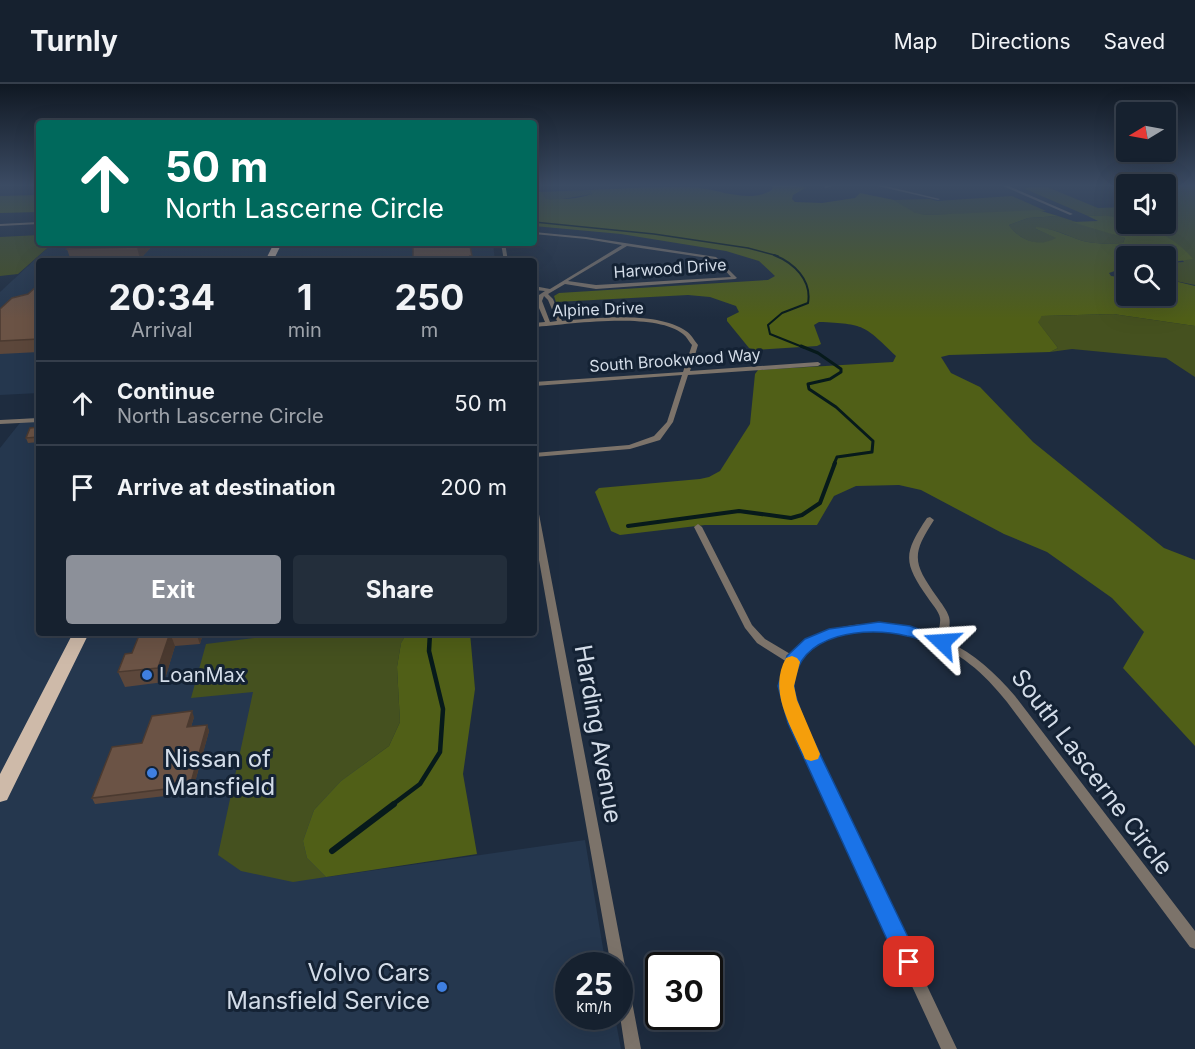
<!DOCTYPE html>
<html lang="en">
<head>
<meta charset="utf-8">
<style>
	:root { --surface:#16212f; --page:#232e3b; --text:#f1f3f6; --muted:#9ea3aa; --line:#353e4b; --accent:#8c9099 }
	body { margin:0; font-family:Inter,sans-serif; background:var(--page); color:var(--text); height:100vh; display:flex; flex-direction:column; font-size:22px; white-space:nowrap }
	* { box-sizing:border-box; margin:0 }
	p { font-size:20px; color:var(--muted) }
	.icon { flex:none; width:33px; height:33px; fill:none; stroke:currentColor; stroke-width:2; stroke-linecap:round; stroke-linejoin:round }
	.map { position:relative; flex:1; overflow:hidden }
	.details { position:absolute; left:36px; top:174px; width:501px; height:378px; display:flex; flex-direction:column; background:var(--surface); border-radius:6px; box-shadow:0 6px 24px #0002,0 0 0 2px var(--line) }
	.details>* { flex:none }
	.top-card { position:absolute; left:36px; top:36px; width:501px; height:126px; border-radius:6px; box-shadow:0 6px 24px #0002,0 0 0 2px var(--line); background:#00695c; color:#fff; overflow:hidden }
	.needle { width:39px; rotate:260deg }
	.tools { position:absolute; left:1116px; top:18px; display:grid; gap:12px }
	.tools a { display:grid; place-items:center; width:60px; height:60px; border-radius:6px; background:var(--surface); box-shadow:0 6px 24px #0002,0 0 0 2px var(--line); font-size:30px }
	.speed { position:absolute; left:555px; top:868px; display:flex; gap:12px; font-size:30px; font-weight:700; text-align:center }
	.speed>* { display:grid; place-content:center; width:78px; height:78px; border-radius:50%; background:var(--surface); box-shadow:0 6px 24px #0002,0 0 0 2px var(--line); line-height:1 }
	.speed small { font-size:15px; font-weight:400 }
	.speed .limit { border:3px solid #111; border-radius:9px; background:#fff; color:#111 }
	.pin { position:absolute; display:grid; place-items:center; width:51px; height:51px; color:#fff; margin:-26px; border-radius:12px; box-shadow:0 3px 9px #0006 }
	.me { position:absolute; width:66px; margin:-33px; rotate:290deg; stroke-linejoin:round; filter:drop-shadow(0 0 4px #0008) }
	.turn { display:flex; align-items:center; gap:21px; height:126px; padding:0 30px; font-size:27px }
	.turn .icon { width:78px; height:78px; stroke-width:2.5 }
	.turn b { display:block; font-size:42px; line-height:51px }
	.eta { display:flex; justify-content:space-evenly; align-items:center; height:102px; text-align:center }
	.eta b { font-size:36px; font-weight:700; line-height:42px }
	.action { display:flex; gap:12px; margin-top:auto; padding:12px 30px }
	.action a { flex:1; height:69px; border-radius:6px; background:var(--accent); color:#fff; font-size:24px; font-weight:700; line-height:69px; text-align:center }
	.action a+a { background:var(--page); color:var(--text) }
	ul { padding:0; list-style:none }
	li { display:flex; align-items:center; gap:18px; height:84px; padding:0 30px; border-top:2px solid var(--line) }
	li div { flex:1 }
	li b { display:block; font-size:22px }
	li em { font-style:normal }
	header { display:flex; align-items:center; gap:36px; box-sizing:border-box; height:84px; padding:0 30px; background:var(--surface); border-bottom:2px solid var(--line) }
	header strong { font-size:28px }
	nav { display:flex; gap:33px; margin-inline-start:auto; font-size:21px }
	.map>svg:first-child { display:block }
	.built { fill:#25374e }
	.green { fill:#45511f }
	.forest { fill:#505f17 }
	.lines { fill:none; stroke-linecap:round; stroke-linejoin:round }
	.stream-far5 { stroke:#071a1b; stroke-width:1.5 }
	.stream-far4 { stroke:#071a1b; stroke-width:2 }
	.stream-far3 { stroke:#071a1b; stroke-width:3 }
	.stream-far2 { stroke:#071a1b; stroke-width:4 }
	.stream-far1 { stroke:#071a1b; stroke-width:4.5 }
	.stream { stroke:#071a1b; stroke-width:6 }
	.minor { fill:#7c736a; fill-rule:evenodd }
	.primary { fill:#cebaa9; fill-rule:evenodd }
	.wall { fill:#5c473b }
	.shaded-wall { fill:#4b3a30 }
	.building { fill:#6b5345; stroke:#4b3a30; stroke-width:1.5 }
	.route { fill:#1a73e8; stroke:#114b97; stroke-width:1.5 }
	.slow { fill:#f59e0b }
	.shop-dot { fill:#3f7fe0; stroke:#142234; stroke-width:2 }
	.labels { text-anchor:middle; stroke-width:6; stroke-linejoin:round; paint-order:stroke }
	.far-street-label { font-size:16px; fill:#d3dce8; stroke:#142234 }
	.poi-label { font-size:20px; fill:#d3dce8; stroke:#142234; text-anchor:start }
	.near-street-label { font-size:24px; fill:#d3dce8; stroke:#142234 }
	.near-poi-label { font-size:24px; fill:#d3dce8; stroke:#142234; text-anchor:start }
</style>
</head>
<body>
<header>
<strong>Turnly</strong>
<nav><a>Map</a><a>Directions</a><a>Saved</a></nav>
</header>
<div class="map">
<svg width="1195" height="965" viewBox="0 0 1195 965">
	<rect width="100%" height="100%" fill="#1e2c3f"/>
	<!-- built -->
	<path class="built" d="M53,159H493L495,177H39V309L0,311V208Z
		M39,333V549H407L401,559L327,793L585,756L606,882H568V933H615L621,965H0V364L23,335Z"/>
	<!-- green -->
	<path class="green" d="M1123,100L1195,101V201L1166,195V179L1184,178L1159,149L1133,140H1166V100Z
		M1047,103L1098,124L1126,123V137L1099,131L1088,132L1023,104Z
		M590,106L592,110L557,116L546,115L542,108Z
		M1012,112L1046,127L926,131L915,130L894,116L930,115L937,117Z
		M1058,132L1125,154L1123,159C1109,160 1096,160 1083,157C1067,152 1054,143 1036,145L1057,154C1040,165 1019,156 1009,141L1028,134Z
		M39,151V159H53L18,190L0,192V153Z
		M1113,230L1195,242V293L1166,274L1072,265L1050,268L1058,264L1037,237L1042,232Z
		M295,549H407L401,559L397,583L400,638L389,662L341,697L314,726L303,757L307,774L326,793L293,798L241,787L218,771L253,608L191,614L206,560Z"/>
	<!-- forest -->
	<path class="forest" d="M772,100L807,103L793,111L792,115L795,118L822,119L855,114L860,109L894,116L915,129L926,131L1038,126L1058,132L1028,134L1009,141C1019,156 1039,164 1056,154L1036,145V143C1053,144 1067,152 1083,157C1096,160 1109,160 1123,159L1125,154L1072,138L1098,137L1088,132C1102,130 1114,132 1126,137V140C1151,140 1178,157 1193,175L1166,179V172H1126V183L1109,189L1111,192L1126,194V212H1166V195L1195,202V242L1113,230L1042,232L1038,238L1058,264L1050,268L949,271L941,273L951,289L980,303L1033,358L1164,464L1195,476V662L1123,584L1144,548L1112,514L1047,468L1004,450L921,406L899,401L856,402L834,412L817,441H705L620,451L611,447L595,408L599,404L700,395L709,393L720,387L750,340L755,290L758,286L893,278L896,272C864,241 865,240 819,238L814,241L821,260L817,262L755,266L749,264L727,237V234L739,228L736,222L710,213L688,211L556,218L554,212L559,209L768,196L775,192L759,177L726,167L621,150L534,142V108H542L546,115C561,116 577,115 592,110L590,106C623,105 656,102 689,103C715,103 747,121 772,106Z
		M39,111V128L0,129V112Z
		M407,549H470L475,605L463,690L477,770L326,793L307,774L303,757L314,726L341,697L389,662L400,638L397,583L401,559Z"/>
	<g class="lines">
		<!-- stream-far5 -->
		<path class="stream-far5" d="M534,138L654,150L748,164L778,172"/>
		<!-- stream-far4 -->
		<path class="stream-far4" d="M774,171C794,179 812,196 808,219L782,229L768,241L770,250L805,264"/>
		<!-- stream-far3 -->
		<path class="stream-far3" d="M801,262L818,269L841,285V288L830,295L808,300L809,305L836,323L873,357L872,368L837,373L834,380"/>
		<!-- stream-far2 -->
		<path class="stream-far2" d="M628,442L739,427L791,434L802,431L820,419L835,379"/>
		<!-- stream-far1 -->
		<path class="stream-far1" d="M392,721L420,700L440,668L443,625L429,567L430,549"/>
		<!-- stream -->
		<path class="stream" d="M332,767L394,720"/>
		<!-- minor -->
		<path class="minor" d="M0,100H24L0,102Z
			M534,100H541L534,102Z
			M733,100H737V101L735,102Z
			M830,100H837L826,104L824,103Z
			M869,100H877L940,115L938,116Z
			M998,100H1004L1073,130L1070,131Z
			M39,138V140L0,142V140Z
			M534,148L586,153L716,173L737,194L735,195L596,205L565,200L548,210L553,215L562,237C595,234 657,227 686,247C691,250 694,256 698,261L690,287L818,278L821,280L818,282L688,291L673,338L660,356L630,365L534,373V369L629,361L654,352L667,338L682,291L534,302V298L683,288L692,261C689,258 687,253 683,250C655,227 569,240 534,243V239L545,238L536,217L539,211L545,207L534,206V202L550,205L622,161L586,155L534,150ZM627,162L715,175L731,193L596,201L568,197ZM544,212L548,216L557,237L550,238L542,217Z
			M501,159H505L508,177H504Z
			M39,334V338L0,340V336Z
			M534,423L538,425L625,882L624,885L627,891L641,965H625L620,932V882H611L534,448Z
			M930,433L934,436C911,471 913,479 937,513C941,519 947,526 949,533C951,540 948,550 947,557C975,570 995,589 1015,612L1195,847V865L1190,863L1007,618C983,588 960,568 924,555C881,539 796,541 791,600C790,614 798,628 803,640L957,965H941L791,640C784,620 775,598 787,578L757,559L745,544L694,443L698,440L702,443L752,541L765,555L792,571C810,542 865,537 897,541C911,543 925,547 938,553C938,547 941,539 940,534C939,527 931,519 928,514C903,478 903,470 927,434Z"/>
		<!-- primary -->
		<path class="primary" d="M274,159H282L273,177H265Z
			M73,549H89L7,716L0,718V690Z"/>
	</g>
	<!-- wall -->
	<path class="wall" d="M74,159H155L140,175L71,177L67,165Z
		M39,200V268L0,270V225L28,210Z
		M39,343V358L28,359L26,354Z
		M140,549H203L200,560L175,562L164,598L125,603L118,588L132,569Z
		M194,633L191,643L207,641L209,647L192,709L95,720L92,714Z"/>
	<!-- shaded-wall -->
	<path class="shaded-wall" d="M140,159H155L140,175L137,163Z
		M170,549L175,562L164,598L158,584Z
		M196,549H203L200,560Z
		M192,627L194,633L189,649L187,643Z
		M207,641L209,647L192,709L190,702Z"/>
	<!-- building -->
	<path class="building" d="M74,159H140L137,163L67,165Z
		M413,159H464V162H470L472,172H470L471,177H414L413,174Z
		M39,200V255L0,257V225L12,214L28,210Z
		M39,343V353L26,354L30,344Z
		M140,549H170L158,584L118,588L125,570L132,569Z
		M192,627L187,643L207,641L190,702L92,714L112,663L142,659L152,632Z"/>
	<!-- sky -->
	<linearGradient id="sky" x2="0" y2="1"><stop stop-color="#101823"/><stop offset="0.43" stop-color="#3b4b63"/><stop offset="1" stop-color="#3b4b63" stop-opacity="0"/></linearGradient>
	<rect width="1195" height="235" fill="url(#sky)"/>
	<!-- route -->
	<path class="route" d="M879,538L910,542L947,555L949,558L942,563C930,560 919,554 907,552C867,542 799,548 794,600C793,611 802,628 805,639L920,878L917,886L909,889L901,886L788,639L778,602L787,572L805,555L829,545Z"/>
	<!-- slow -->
	<path class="slow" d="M792,572L797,574L800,578L794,602L797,616L820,670L818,675L811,677L805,675L803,670C790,640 768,606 786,574Z"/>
	<!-- markers -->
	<g class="shop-dot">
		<circle cx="147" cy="591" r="6"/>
		<circle cx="152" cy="689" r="6"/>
		<circle cx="442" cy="903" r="6"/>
	</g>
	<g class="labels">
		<!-- far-street labels -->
		<g class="far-street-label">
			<text transform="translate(670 184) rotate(-4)" y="6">Harwood Drive</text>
			<text transform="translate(598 225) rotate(-2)" y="6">Alpine Drive</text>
			<text transform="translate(675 276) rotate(-4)" y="6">South Brookwood Way</text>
		</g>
		<!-- poi labels -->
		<g class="poi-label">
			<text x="159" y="598">LoanMax</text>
		</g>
		<!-- near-street labels -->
		<g class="near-street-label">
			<text transform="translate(598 650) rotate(80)" y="8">Harding Avenue</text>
			<text transform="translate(1092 688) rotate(53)" y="8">South Lascerne Circle</text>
		</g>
		<!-- near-poi labels -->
		<g class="near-poi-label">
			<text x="164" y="683">Nissan of<tspan x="164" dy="28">Mansfield</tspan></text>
			<text x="430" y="897" text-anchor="end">Volvo Cars<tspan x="430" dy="28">Mansfield Service</tspan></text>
		</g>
	</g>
</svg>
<div class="tools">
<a><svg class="needle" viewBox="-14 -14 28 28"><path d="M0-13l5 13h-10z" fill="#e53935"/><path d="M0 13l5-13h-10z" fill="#9ea3aa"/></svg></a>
<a><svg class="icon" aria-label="sound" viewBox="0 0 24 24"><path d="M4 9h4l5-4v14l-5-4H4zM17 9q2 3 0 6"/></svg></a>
<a><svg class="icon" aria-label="search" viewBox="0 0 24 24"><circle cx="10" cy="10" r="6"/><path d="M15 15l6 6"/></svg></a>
</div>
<div class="speed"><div>25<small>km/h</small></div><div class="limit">30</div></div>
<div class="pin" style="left:909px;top:878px;background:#d93025"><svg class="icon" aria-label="arrive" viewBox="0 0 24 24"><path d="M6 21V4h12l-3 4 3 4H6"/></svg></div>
<svg class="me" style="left:942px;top:558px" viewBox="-20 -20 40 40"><path d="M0-17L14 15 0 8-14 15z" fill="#1a73e8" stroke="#fff" stroke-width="4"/></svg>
<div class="top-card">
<div class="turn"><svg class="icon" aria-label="ahead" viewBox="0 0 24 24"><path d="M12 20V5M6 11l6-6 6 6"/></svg><div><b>50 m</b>North Lascerne Circle</div></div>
</div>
<section class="details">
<div class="eta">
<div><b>20:34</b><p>Arrival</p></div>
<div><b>1</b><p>min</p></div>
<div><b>250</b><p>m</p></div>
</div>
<ul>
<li><svg class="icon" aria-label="ahead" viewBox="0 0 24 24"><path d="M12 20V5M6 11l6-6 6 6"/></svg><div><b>Continue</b><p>North Lascerne Circle</p></div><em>50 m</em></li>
<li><svg class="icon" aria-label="arrive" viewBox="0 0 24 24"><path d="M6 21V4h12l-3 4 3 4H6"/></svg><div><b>Arrive at destination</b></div><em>200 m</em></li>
</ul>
<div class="action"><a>Exit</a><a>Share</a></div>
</section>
</div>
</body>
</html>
